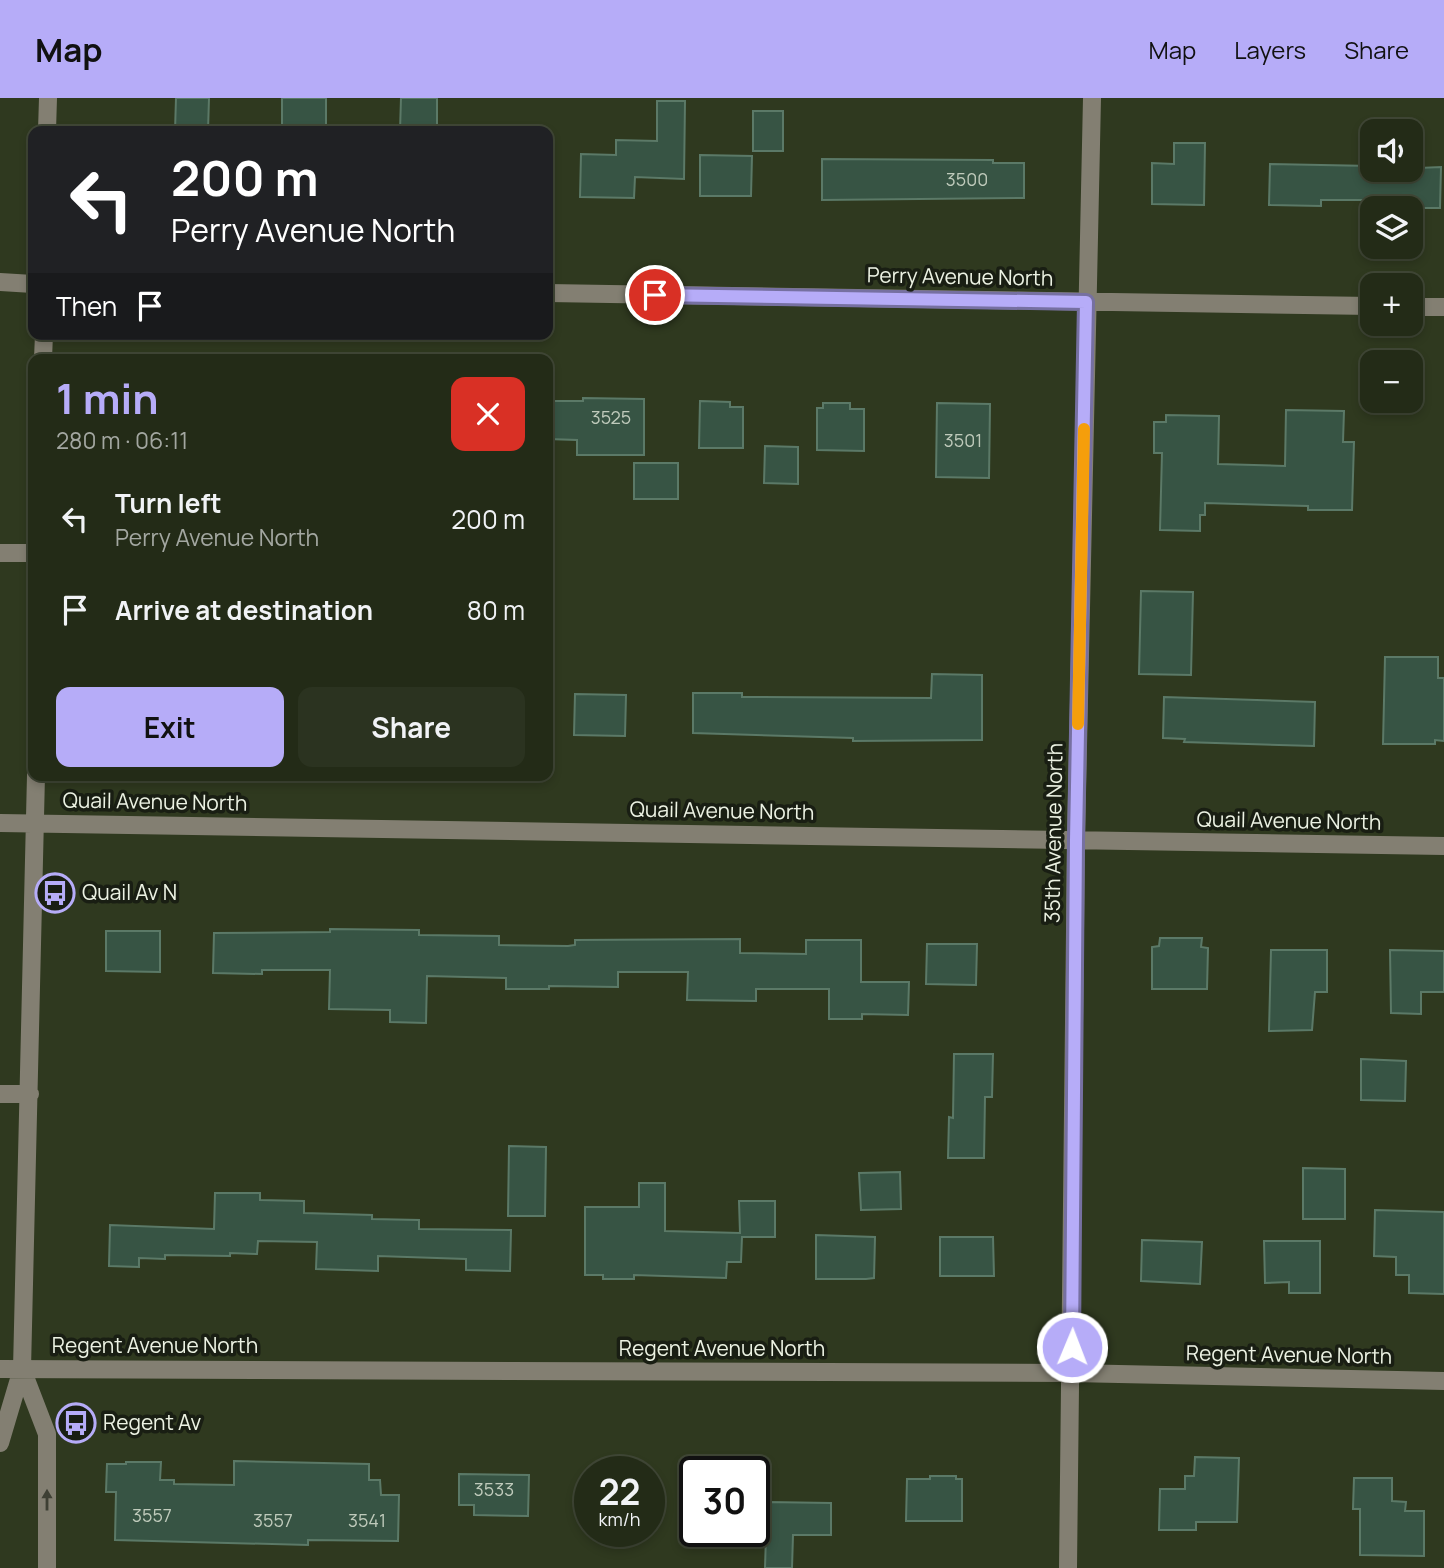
<!DOCTYPE html>
<html lang="en">
<head>
<meta charset="utf-8">
<style>
	:root { --surface:#232b17; --page:#2b3320; --text:#f1f3f6; --muted:#a3a7a1; --line:#404736; --accent:#b6acf8 }
	body { margin:0; font-family:Manrope,sans-serif; background:var(--page); color:var(--text); height:100vh; display:flex; flex-direction:column; font-size:26px; white-space:nowrap }
	* { box-sizing:border-box; margin:0 }
	p { font-size:23px; color:var(--muted) }
	.icon { flex:none; width:38px; height:38px; fill:none; stroke:currentColor; stroke-width:2; stroke-linecap:round; stroke-linejoin:round }
	.map { position:relative; flex:1; overflow:hidden }
	.details { position:absolute; left:28px; top:256px; width:525px; height:427px; display:flex; flex-direction:column; background:var(--surface); border-radius:14px; box-shadow:0 4px 10px #0003,0 0 0 2px var(--line) }
	.details>* { flex:none }
	.guide { position:absolute; left:28px; top:28px; width:525px; height:214px; border-radius:14px; box-shadow:0 4px 10px #0003,0 0 0 2px var(--line); background:#202124; color:#fff; overflow:hidden }
	.buttons { position:absolute; left:1360px; top:21px; display:grid; gap:14px }
	.buttons a { display:grid; place-items:center; width:63px; height:63px; border-radius:14px; background:var(--surface); box-shadow:0 4px 10px #0003,0 0 0 2px var(--line); font-size:35px }
	.speed { position:absolute; left:574px; top:1358px; display:flex; gap:14px; font-size:35px; font-weight:700; text-align:center }
	.speed>* { display:grid; place-content:center; width:91px; height:91px; border-radius:50%; background:var(--surface); box-shadow:0 4px 10px #0003,0 0 0 2px var(--line); line-height:1 }
	.speed small { font-size:18px; font-weight:400 }
	.speed .limit { border:4px solid #111; border-radius:10px; background:#fff; color:#111 }
	.pin { position:absolute; display:grid; place-items:center; width:60px; height:60px; color:#fff; margin:-30px; border:4px solid #fff; border-radius:50%; box-shadow:0 2px 7px #0007 }
	.me { position:absolute; width:77px; margin:-38px; rotate:1deg; stroke-linejoin:round; filter:drop-shadow(0 0 5px #0008) }
	.turn { display:flex; align-items:center; gap:24px; height:147px; padding:0 28px; font-size:32px }
	.turn .icon { width:91px; height:91px; stroke-width:2.5 }
	.turn b { display:block; font-size:49px; line-height:60px }
	.then { display:flex; align-items:center; height:66px; padding:0 28px; background:#0003; gap:14px; font-size:26px }
	.round { display:grid; place-items:center; flex:none; width:74px; height:74px; border-radius:14px; background:var(--page) }
	.head { display:flex; align-items:center; justify-content:space-between; height:119px; padding:0 28px }
	h1 { font-size:42px; font-weight:700; line-height:52px; color:var(--accent) }
	.button { display:flex; gap:14px; margin-top:auto; padding:14px 28px }
	.button a { flex:1; height:80px; border-radius:14px; background:var(--accent); color:#111; font-size:28px; font-weight:700; line-height:80px; text-align:center }
	.button a+a { background:var(--page); color:var(--text) }
	ul { padding:0; list-style:none }
	li { display:flex; align-items:center; gap:21px; height:91px; padding:0 28px }
	li div { flex:1 }
	li b { display:block; font-size:26px }
	li em { font-style:normal }
	header { display:flex; align-items:center; gap:42px; box-sizing:border-box; height:98px; padding:0 35px; background:var(--accent); color:#111 }
	header strong { font-size:33px }
	nav { display:flex; gap:38px; margin-inline-start:auto; font-size:24px }
	.map>svg:first-child { display:block }
	.building { fill:#375444; stroke:#5b7967; stroke-width:2 }
	.lines { fill:none; stroke-linecap:round; stroke-linejoin:round }
	.minor { stroke:#837f72; stroke-width:18 }
	.oneway { fill:#3e4034 }
	.route-casing { stroke:#7670a1; stroke-width:18 }
	.route { stroke:#b6acf8; stroke-width:12 }
	.slow { stroke:#f59e0b; stroke-width:12 }
	.labels { text-anchor:middle; stroke-width:7; stroke-linejoin:round; paint-order:stroke }
	.number-label { font-size:18px; fill:#bfcabb }
	.street-label { font-size:21px; fill:#ecf2e3; stroke:#191e13 }
	.poi-label { font-size:21px; fill:#ecf2e3; stroke:#191e13; text-anchor:start }
</style>
</head>
<body>
<header>
<strong>Map</strong>
<nav><a>Map</a><a>Layers</a><a>Share</a></nav>
</header>
<div class="map">
<svg width="1444" height="1470" viewBox="0 0 1444 1470">
	<rect width="100%" height="100%" fill="#2f391f"/>
	<!-- building -->
	<path class="building" d="M176,0H209L208,33H175Z
		M282,0H326V33H282Z
		M401,0H437V33H400Z
		M657,3H685L684,81L635,79L634,100L580,99L581,56L616,57V42L657,43Z
		M753,13H783V53H753Z
		M1174,45H1205L1204,107L1152,106V65L1174,66Z
		M700,57L752,58L751,98H700Z
		M822,61L993,62V65H1024V100L822,102Z
		M1270,66L1372,68V72L1441,69L1440,110H1388V102H1321V108L1269,107Z
		M583,300L644,301V357H577V342L548,341V303H583Z
		M700,303L730,304V309H743V350H699Z
		M823,305H850V311H864V353L817,352V310H823Z
		M937,305L990,306L989,380L936,379Z
		M1286,312L1344,313L1343,344H1354L1352,412H1308V408L1205,405V417H1200V433L1160,432L1162,355H1154V324H1166V317L1219,318L1218,366L1285,368Z
		M765,348L798,349V386L764,385Z
		M634,365H678V401H634Z
		M1141,493L1193,494L1191,577L1139,576Z
		M1385,559H1438V580H1444V643L1435,642V646H1383Z
		M932,576L982,577V642L853,643V640L693,635V595H742V599L931,600Z
		M575,596L626,597L625,638L574,637Z
		M1164,599L1315,604L1314,648L1184,644L1185,641L1163,640Z
		M330,831L419,832V837L499,838V847L568,848L575,847V842L740,841V855L806,856V842H861V884H909L908,917L862,916V921H829V891H756V903L687,902L688,874H618V889L549,888V891H506V880L427,878L426,925L390,924V912L329,911L330,872H262V876L213,875L214,835L330,834Z
		M106,833H160V874L106,873Z
		M1160,840H1202L1201,849L1208,850L1207,891H1152V849L1159,848Z
		M927,846H977L976,887L926,886Z
		M1271,852H1327V894H1315L1312,932L1269,933Z
		M1390,852L1444,853V894H1421V916L1391,915Z
		M954,956H993L992,999H985L984,1060H948L949,1019L953,1020Z
		M1361,961L1406,963L1405,1003L1361,1002Z
		M509,1048L546,1049L545,1118H508Z
		M1303,1070L1345,1071V1121H1303Z
		M900,1074L901,1111L861,1112L859,1075Z
		M639,1085H665V1133L740,1135L739,1103H775V1139H742L741,1164H727L726,1180L634,1177V1181H603V1177H585V1109H639Z
		M215,1095H260V1102L304,1103V1115L372,1117V1121L419,1122V1131L511,1132L510,1173L466,1172V1161L378,1158V1173L316,1171L317,1144L258,1143L257,1156L230,1155V1158L165,1157V1161L139,1160V1169L109,1168L110,1127L214,1131Z
		M1375,1112L1444,1114V1196L1409,1195V1177H1396V1159L1374,1158Z
		M816,1137L875,1139L874,1180L866,1181H816Z
		M940,1139H993L994,1178H940Z
		M1142,1142L1202,1144L1200,1186L1141,1183Z
		M1264,1143H1320V1195H1289V1184L1265,1185Z
		M1195,1359L1239,1360L1237,1424H1196V1432H1159L1160,1391H1185V1378H1194Z
		M234,1363L369,1366V1382H380L381,1397H399L398,1443L308,1442V1447L115,1442L116,1394H106L107,1366H126V1364H161L160,1382H174V1386L234,1387Z
		M459,1376L529,1377L528,1418L474,1417V1407H459Z
		M930,1378H956V1381H962V1423H906L907,1381H930Z
		M1354,1380H1392V1403L1406,1404L1405,1413H1424V1458L1360,1457V1411H1353Z
		M767,1404L831,1405V1437H793L792,1470H765Z"/>
	<g class="lines">
		<!-- minor -->
		<path class="minor" d="M47,33L48,0
			M0,184L33,186
			M548,195L1372,208
			M1410,209H1444
			M43,261L44,236
			M0,455H33
			M0,725L1444,748
			M0,996H30
			M0,1271L1072,1275L1444,1283
			M22,1271L47,1336V1470
			M0,1345L22,1271L36,677
			M1068,1470L1076,742L1092,0"/>
	</g>
	<!-- one-way arrows -->
	<defs><path id="oneway-solid" d="M-6-.8H1V-3.2L6.5 0L1 3.2V.8H-6Z" transform="scale(1.75)"/></defs>
	<use class="oneway" href="#oneway-solid" transform="translate(47 1402) rotate(-90)"/>
	<g class="lines">
		<!-- route casing -->
		<g class="route-casing">
			<path id="route" d="M655,197L1086,204L1076,742L1072,1249"/>
		</g>
		<!-- route -->
		<use href="#route" class="route"/>
		<!-- slow -->
		<path class="slow" d="M1078,626L1084,331"/>
	</g>
	<!-- icons -->
	<defs>
		<g id="bus-ring" transform="scale(2.0125)"><circle r="9.5" fill="#191e13" stroke="#b6acf8" stroke-width="1.5"/><path d="M-5-6H5V4H4V6H2V4H-2V6H-4V4H-5ZM-3.5-4V0h7V-4ZM-3.5 1.2v1.5H-2V1.2ZM2 1.2v1.5H3.5V1.2Z" fill="#b6acf8"/></g>
	</defs>
	<g fill-rule="evenodd">
		<use href="#bus-ring" x="55" y="795"/>
		<use href="#bus-ring" x="76" y="1325"/>
	</g>
	<g class="labels">
		<!-- number labels -->
		<g class="number-label">
			<text x="967" y="88">3500</text>
			<text x="611" y="326">3525</text>
			<text x="963" y="349">3501</text>
			<text x="494" y="1398">3533</text>
			<text x="152" y="1424">3557</text>
			<text x="273" y="1429">3557</text>
			<text x="367" y="1429">3541</text>
		</g>
		<!-- street labels -->
		<g class="street-label">
			<text transform="translate(960 179) rotate(1)" y="7">Perry Avenue North</text>
			<text transform="translate(155 704) rotate(1)" y="7">Quail Avenue North</text>
			<text transform="translate(722 713) rotate(1)" y="7">Quail Avenue North</text>
			<text transform="translate(1289 723) rotate(1)" y="7">Quail Avenue North</text>
			<text transform="translate(1054 735) rotate(-89)" y="7">35th Avenue North</text>
			<text x="155" y="1255">Regent Avenue North</text>
			<text x="722" y="1258">Regent Avenue North</text>
			<text transform="translate(1289 1257) rotate(1)" y="7">Regent Avenue North</text>
		</g>
		<!-- poi labels -->
		<g class="poi-label">
			<text x="82" y="802">Quail Av N</text>
			<text x="103" y="1332">Regent Av</text>
		</g>
	</g>
</svg>
<div class="buttons">
<a><svg class="icon" aria-label="sound" viewBox="0 0 24 24"><path d="M4 9h4l5-4v14l-5-4H4zM17 9q2 3 0 6"/></svg></a>
<a><svg class="icon" aria-label="layers" viewBox="0 0 24 24"><path d="M12 4l9 5-9 5-9-5zM3 14l9 5 9-5"/></svg></a>
<a>+</a>
<a>−</a>
</div>
<div class="speed"><div>22<small>km/h</small></div><div class="limit">30</div></div>
<div class="pin" style="left:655px;top:197px;background:#d93025"><svg class="icon" aria-label="arrive" viewBox="0 0 24 24"><path d="M6 21V4h12l-3 4 3 4H6"/></svg></div>
<svg class="me" style="left:1072px;top:1249px" viewBox="-20 -20 40 40"><circle r="17" fill="#b6acf8" stroke="#fff" stroke-width="3"/><path d="M0-11L8 9 0 5-8 9z" fill="#fff"/></svg>
<div class="guide">
<div class="turn"><svg class="icon" aria-label="left" viewBox="0 0 24 24"><path d="M17 20v-9H6M10 6l-5 5 5 5"/></svg><div><b>200 m</b>Perry Avenue North</div></div>
<div class="then">Then<svg class="icon" aria-label="arrive" viewBox="0 0 24 24"><path d="M6 21V4h12l-3 4 3 4H6"/></svg></div>
</div>
<section class="details">
<div class="head"><div><h1>1 min</h1><p>280 m · 06:11</p></div><a class="round" style="background:#d93025;color:#fff"><svg class="icon" aria-label="close" viewBox="0 0 24 24"><path d="M6 6l12 12M18 6L6 18"/></svg></a></div>
<ul>
<li><svg class="icon" aria-label="left" viewBox="0 0 24 24"><path d="M17 20v-9H6M10 6l-5 5 5 5"/></svg><div><b>Turn left</b><p>Perry Avenue North</p></div><em>200 m</em></li>
<li><svg class="icon" aria-label="arrive" viewBox="0 0 24 24"><path d="M6 21V4h12l-3 4 3 4H6"/></svg><div><b>Arrive at destination</b></div><em>80 m</em></li>
</ul>
<div class="button"><a>Exit</a><a>Share</a></div>
</section>
</div>
</body>
</html>
